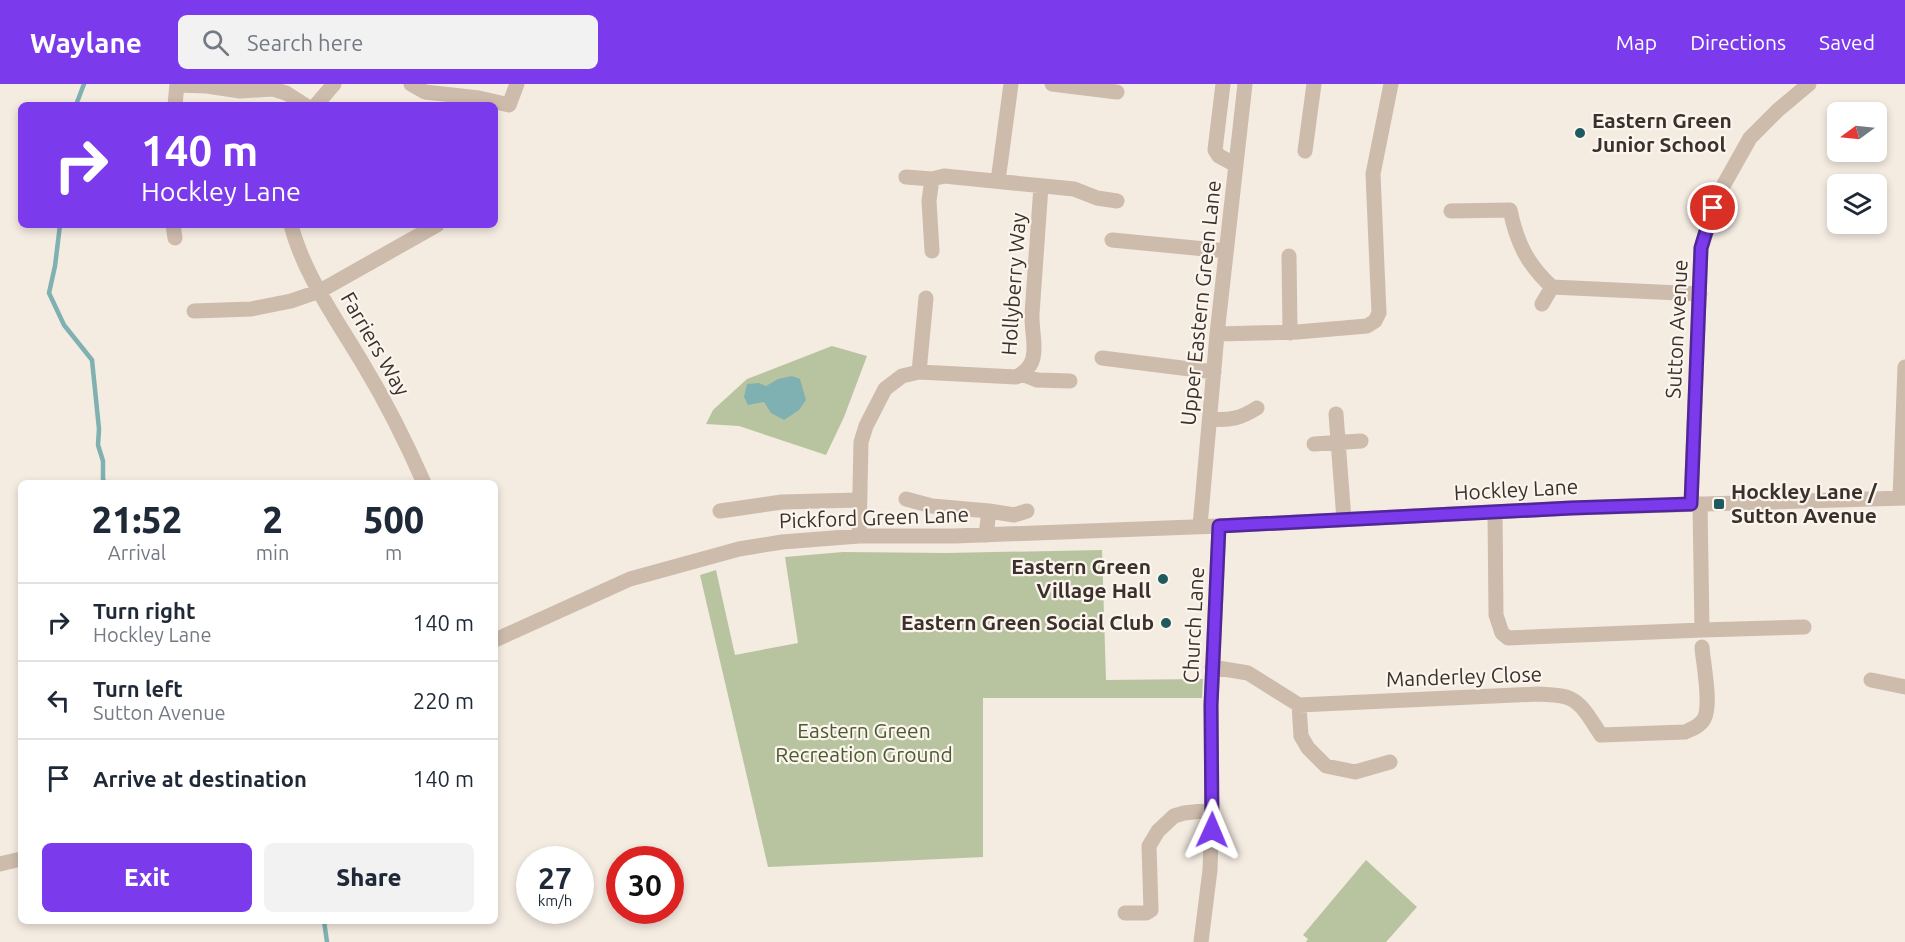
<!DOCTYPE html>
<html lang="en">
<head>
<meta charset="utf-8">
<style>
	:root { --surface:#fff; --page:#f2f2f3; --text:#1f2937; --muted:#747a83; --line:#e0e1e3; --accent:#7c3aed }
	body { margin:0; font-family:Ubuntu,sans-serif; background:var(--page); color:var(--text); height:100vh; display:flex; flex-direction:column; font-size:22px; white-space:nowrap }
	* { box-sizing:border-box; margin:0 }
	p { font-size:20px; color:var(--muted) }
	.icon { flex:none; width:33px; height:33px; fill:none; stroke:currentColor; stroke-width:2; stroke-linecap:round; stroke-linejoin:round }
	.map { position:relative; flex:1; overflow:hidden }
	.side { position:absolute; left:18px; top:396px; width:480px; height:444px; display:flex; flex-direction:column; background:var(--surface); border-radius:9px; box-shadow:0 3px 9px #0003 }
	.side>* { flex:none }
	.top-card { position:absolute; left:18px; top:18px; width:480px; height:126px; border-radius:9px; box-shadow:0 3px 9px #0003; background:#7c3aed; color:#fff; overflow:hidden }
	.needle { width:39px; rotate:255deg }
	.fabs { position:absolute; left:1827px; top:18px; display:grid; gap:12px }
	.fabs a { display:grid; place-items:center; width:60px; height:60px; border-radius:9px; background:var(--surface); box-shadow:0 3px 9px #0003; font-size:30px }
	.speed { position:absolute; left:516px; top:762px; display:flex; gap:12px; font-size:30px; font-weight:700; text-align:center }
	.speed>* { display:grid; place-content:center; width:78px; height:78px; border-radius:50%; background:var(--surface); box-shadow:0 3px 9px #0003; line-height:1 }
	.speed small { font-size:15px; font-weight:400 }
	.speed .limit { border:9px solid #d22; background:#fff; color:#111 }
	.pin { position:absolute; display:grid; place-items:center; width:51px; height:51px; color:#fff; margin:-26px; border:3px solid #fff; border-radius:50%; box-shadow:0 2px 6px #0007 }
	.me { position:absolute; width:66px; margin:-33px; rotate:1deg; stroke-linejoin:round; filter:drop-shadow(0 0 4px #0008) }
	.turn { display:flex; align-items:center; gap:21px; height:126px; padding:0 24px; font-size:27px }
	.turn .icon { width:78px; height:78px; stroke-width:2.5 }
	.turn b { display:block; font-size:42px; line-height:51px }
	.eta { display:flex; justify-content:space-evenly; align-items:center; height:102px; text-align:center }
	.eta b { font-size:36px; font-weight:800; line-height:42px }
	.primary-button { display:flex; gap:12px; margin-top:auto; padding:12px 24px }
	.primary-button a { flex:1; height:69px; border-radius:9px; background:var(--accent); color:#fff; font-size:24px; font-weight:800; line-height:69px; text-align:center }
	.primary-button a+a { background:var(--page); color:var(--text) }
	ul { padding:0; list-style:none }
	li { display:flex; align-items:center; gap:18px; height:78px; padding:0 24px; border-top:2px solid var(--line) }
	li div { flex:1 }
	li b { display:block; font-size:22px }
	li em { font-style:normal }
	header { display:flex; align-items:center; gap:36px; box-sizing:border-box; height:84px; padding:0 30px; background:var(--accent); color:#fff }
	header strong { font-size:28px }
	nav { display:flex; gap:33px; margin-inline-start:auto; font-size:21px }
	.search { width:420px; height:54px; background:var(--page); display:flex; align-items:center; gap:15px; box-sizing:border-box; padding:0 21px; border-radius:9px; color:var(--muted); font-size:22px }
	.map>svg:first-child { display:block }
	.green { fill:#b8c4a0 }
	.water { fill:#7fb0b2 }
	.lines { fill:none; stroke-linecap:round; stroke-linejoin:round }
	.stream { stroke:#7fb0b2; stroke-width:4.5 }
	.minor { stroke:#cdbbac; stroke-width:15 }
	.route-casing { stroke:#51269a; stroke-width:15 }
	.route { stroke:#7c3aed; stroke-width:10 }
	.poi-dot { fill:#1f5a5e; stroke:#fbf5ee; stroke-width:2 }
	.labels { text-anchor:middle; stroke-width:4.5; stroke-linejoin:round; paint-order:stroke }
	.poi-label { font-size:21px; font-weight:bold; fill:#3b302b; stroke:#fbf5ee; text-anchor:start }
	.street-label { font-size:21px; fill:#3b302b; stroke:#fbf5ee }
	.park-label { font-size:21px; fill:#4a5a2e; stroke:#fbf5ee }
</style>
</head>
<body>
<header>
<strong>Waylane</strong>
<div class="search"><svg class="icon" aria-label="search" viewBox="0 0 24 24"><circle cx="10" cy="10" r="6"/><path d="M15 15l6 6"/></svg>Search here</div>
<nav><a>Map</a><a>Directions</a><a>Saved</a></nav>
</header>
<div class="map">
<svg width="1905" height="858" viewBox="0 0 1905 858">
	<rect width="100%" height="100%" fill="#f4ebe1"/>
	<!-- green -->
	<path class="green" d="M832,262L867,272L844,333L826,371L739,342L706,340L713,326L747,295Z
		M1102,466L1106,596L1203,595L1202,614H983V773L768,783L700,491L716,486L735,571L798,559L785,473L843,468L946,469Z
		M1366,776L1417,823L1386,858H1306L1308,855L1303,851Z"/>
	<!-- water -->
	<path class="water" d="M792,292L800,295L806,316L799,326L784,336L771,329L764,318L748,321L744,313L747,300L759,299L766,302L778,295Z"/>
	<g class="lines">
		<!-- stream -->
		<path class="stream" d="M76,21L84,0
			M60,141L55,182L49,209L64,241L92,276L99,345L98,361L103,377V395L105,399
			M324,837L327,858"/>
		<!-- minor -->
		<path class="minor" d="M411,0L425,8L479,14L509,21L517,0
			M1052,0L1117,8
			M1223,0L1215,66L1219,72L1236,81
			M177,1L207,2L240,7L273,5L286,9L305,21
			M175,21L177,0
			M316,21L334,0
			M1305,67L1314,0
			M906,93L932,95L944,92L1074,105L1097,114L1117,117
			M998,97L1011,0
			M1451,127L1510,126C1517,159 1527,180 1552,203L1542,220
			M173,141L175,154
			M291,141C304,191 337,236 363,280C386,318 406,358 424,399
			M1112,156L1226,167
			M932,167L929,117L932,95
			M1289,172L1290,249
			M1552,203L1700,210
			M194,227L251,225L291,217L320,207L437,141
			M1217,250L1297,248L1367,242L1375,237L1379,229L1373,90L1391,0
			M1102,274L1214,288
			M919,288L926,214
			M1022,290L1037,296L1070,297
			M1336,330L1344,436
			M1210,335C1230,337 1241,334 1257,324
			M1314,360L1361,357
			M1900,414L1905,283
			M906,415L932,422L989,427L986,451
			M1691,420L1701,164L1718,111L1750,54L1778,26L1809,0
			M1700,420L1702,546L1804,543
			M720,427L782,418L858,416
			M989,427L1014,431L1027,427
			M1495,428L1496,531L1502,549L1508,554L1702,546
			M1200,442L1217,250L1245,0
			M859,452L861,358L866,342L885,305L902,292L919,288L1016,293C1044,279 1031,255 1032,230L1041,102
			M495,556L630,495L739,465L782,458L859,452H955L1219,442L1571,424L1905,414
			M1212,583L1248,589L1299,621L1538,610C1548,611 1562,610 1571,615C1584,621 1593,640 1601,651L1685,648C1692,645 1700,642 1704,635C1712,621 1703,579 1702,563
			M1871,596L1905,603
			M1299,621L1301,652L1308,664L1326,682L1355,688L1390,678
			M0,780L21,775
			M1125,829H1146L1151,826L1149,762L1158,747L1174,732L1184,729L1212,726
			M1201,858L1210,786L1212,726L1211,621L1219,442"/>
	</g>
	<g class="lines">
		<!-- route casing -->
		<g class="route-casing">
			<path id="route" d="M1212,746L1211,621L1219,442L1571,424L1691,420L1701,164L1713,124"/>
		</g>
		<!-- route -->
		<use href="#route" class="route"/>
	</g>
	<!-- markers -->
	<g class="poi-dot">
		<circle cx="1580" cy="49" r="6"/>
		<rect x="1713" y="414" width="12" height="12" rx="3"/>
		<circle cx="1163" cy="495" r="6"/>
		<circle cx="1166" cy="539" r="6"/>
	</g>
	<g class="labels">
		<!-- poi labels -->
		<g class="poi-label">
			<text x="1592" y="44">Eastern Green<tspan x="1592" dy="24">Junior School</tspan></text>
			<text x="1731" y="415">Hockley Lane /<tspan x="1731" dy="24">Sutton Avenue</tspan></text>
			<text x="1151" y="490" text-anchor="end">Eastern Green<tspan x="1151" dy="24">Village Hall</tspan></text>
			<text x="1154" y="546" text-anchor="end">Eastern Green Social Club</text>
		</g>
		<!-- street labels -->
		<g class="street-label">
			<text transform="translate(1014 200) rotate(-86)" y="7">Hollyberry Way</text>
			<text transform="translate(1201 219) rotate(-84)" y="7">Upper Eastern Green Lane</text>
			<text transform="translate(1677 245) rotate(-87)" y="7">Sutton Avenue</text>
			<text transform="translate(375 260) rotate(60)" y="7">Farriers Way</text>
			<text transform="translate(1516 406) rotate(-3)" y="7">Hockley Lane</text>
			<text transform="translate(874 434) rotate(-2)" y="7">Pickford Green Lane</text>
			<text transform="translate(1194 541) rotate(-87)" y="7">Church Lane</text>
			<text transform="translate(1464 593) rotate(-2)" y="7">Manderley Close</text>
		</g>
		<!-- park labels -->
		<g class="park-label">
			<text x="864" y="654">Eastern Green<tspan x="864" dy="24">Recreation Ground</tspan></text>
		</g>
	</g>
</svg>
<div class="fabs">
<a><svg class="needle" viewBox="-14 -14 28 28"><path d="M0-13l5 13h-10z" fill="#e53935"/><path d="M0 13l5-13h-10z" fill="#747a83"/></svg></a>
<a><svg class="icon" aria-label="layers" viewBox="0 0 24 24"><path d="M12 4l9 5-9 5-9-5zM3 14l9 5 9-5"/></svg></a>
</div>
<div class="speed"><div>27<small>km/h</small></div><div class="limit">30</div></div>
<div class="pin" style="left:1713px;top:124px;background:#d93025"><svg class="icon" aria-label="arrive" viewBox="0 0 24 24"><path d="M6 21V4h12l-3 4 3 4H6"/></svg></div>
<svg class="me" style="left:1212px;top:746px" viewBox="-20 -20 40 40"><path d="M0-17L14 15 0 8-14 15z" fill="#7c3aed" stroke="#fff" stroke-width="4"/></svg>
<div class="top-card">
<div class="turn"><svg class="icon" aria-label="right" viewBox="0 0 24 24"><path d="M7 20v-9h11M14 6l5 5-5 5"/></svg><div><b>140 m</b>Hockley Lane</div></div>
</div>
<section class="side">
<div class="eta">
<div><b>21:52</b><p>Arrival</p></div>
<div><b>2</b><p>min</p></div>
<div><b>500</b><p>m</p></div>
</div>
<ul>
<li><svg class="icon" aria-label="right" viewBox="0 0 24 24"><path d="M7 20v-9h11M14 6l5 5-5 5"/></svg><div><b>Turn right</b><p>Hockley Lane</p></div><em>140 m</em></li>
<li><svg class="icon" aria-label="left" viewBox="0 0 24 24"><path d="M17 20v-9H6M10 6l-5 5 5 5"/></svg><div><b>Turn left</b><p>Sutton Avenue</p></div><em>220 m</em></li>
<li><svg class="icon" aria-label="arrive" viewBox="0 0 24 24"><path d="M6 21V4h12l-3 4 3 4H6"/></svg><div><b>Arrive at destination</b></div><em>140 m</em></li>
</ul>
<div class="primary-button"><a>Exit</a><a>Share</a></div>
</section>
</div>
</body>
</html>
